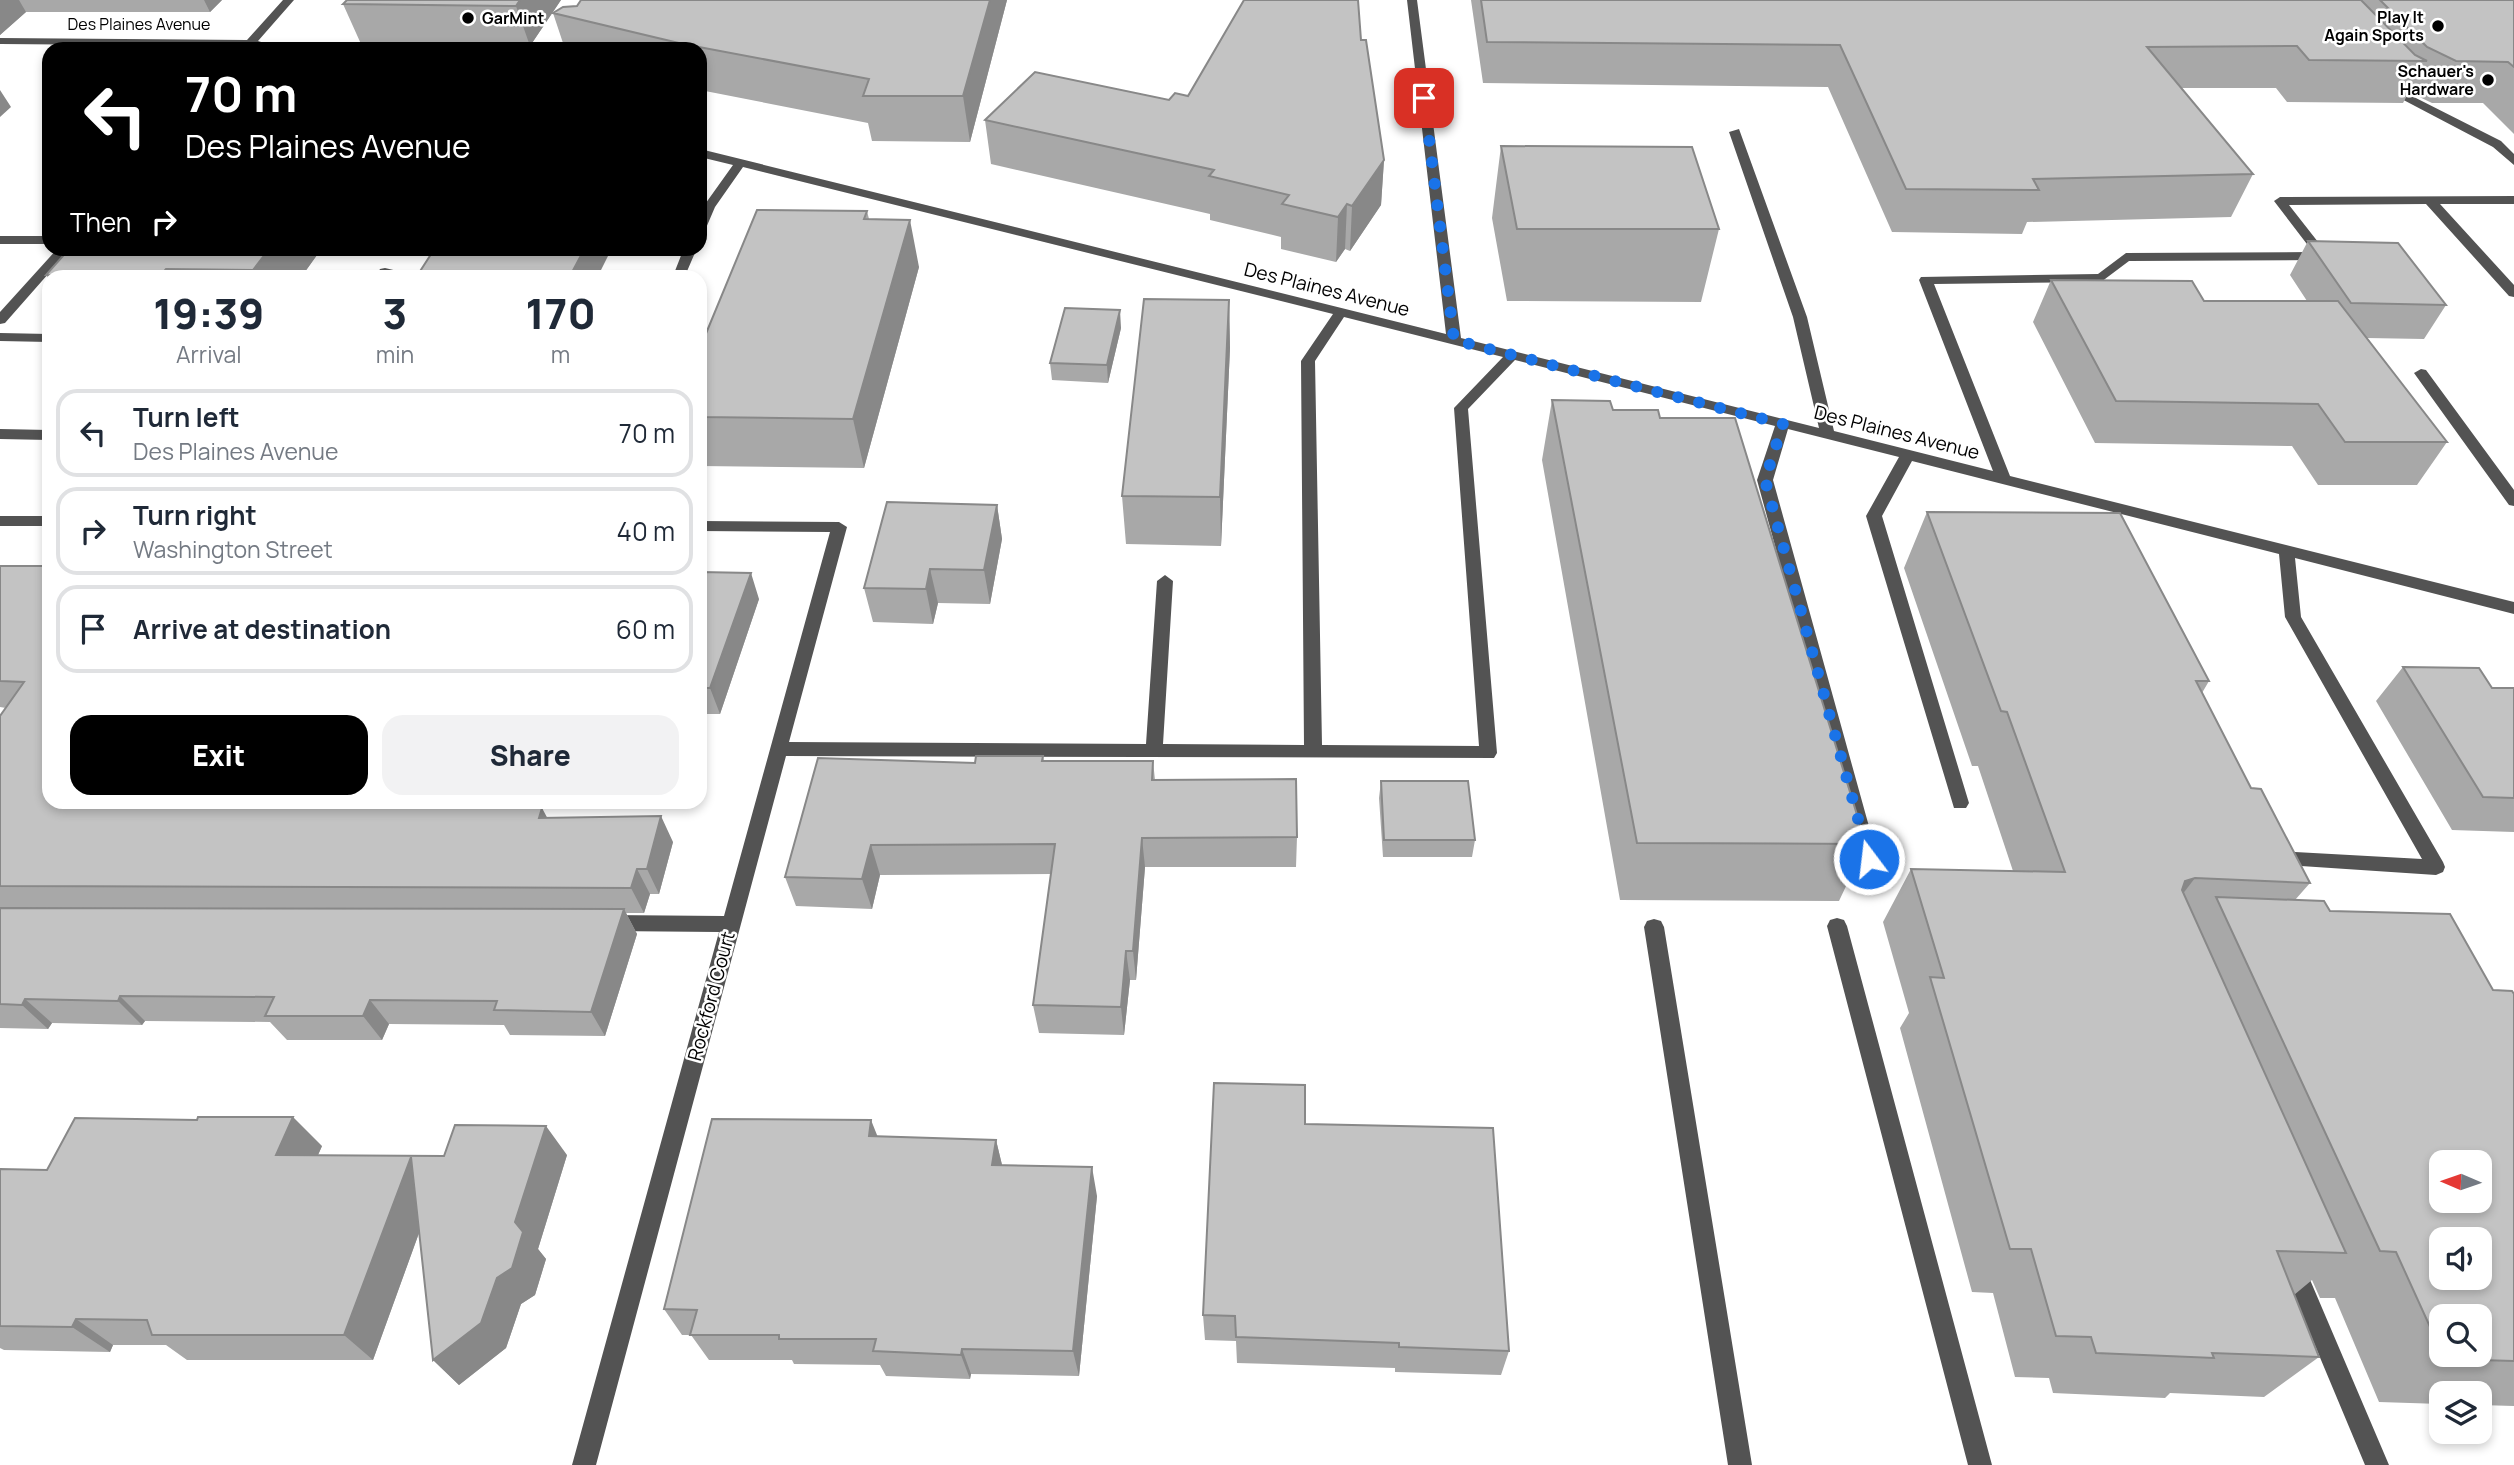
<!DOCTYPE html>
<html lang="en">
<head>
<meta charset="utf-8">
<style>
	:root { --surface:#fff; --page:#f2f2f3; --text:#1f2937; --muted:#747a83; --line:#e0e1e3; --accent:#000 }
	body { margin:0; font-family:Manrope,sans-serif; background:var(--page); color:var(--text); height:100vh; display:flex; flex-direction:column; font-size:26px; white-space:nowrap }
	* { box-sizing:border-box; margin:0 }
	p { font-size:23px; color:var(--muted) }
	.icon { flex:none; width:38px; height:38px; fill:none; stroke:currentColor; stroke-width:2; stroke-linecap:round; stroke-linejoin:round }
	.map { position:relative; flex:1; overflow:hidden }
	.side { position:absolute; left:42px; top:270px; width:665px; height:539px; display:flex; flex-direction:column; background:var(--surface); border-radius:21px; box-shadow:0 4px 10px #0003 }
	.side>* { flex:none }
	.top-card { position:absolute; left:42px; top:42px; width:665px; height:214px; border-radius:21px; box-shadow:0 4px 10px #0003; background:#000; color:#fff; overflow:hidden }
	.needle { width:46px; rotate:272deg }
	.buttons { position:absolute; left:2429px; top:1150px; display:grid; gap:14px }
	.buttons a { display:grid; place-items:center; width:63px; height:63px; border-radius:14px; background:var(--surface); box-shadow:0 4px 10px #0003; font-size:35px }
	.pin { position:absolute; display:grid; place-items:center; width:60px; height:60px; color:#fff; margin:-30px; border-radius:14px; box-shadow:0 4px 10px #0006 }
	.me { position:absolute; width:77px; margin:-38px; rotate:345deg; stroke-linejoin:round; filter:drop-shadow(0 0 5px #0008) }
	.turn { display:flex; align-items:center; gap:24px; height:147px; padding:0 28px; font-size:32px }
	.turn .icon { width:91px; height:91px; stroke-width:2.5 }
	.turn b { display:block; font-size:49px; line-height:60px }
	.then { display:flex; align-items:center; height:66px; padding:0 28px; background:#0003; gap:14px; font-size:26px }
	.eta { display:flex; justify-content:space-evenly; align-items:center; height:119px; text-align:center }
	.eta b { font-size:42px; font-weight:800; line-height:49px }
	.action { display:flex; gap:14px; margin-top:auto; padding:14px 28px }
	.action a { flex:1; height:80px; border-radius:21px; background:var(--accent); color:#fff; font-size:28px; font-weight:800; line-height:80px; text-align:center }
	.action a+a { background:var(--page); color:var(--text) }
	ul { padding:0; list-style:none }
	li { display:flex; align-items:center; gap:21px; height:88px; margin:0 14px 10px; padding:0 14px; border:4px solid var(--line); border-radius:21px }
	li div { flex:1 }
	li b { display:block; font-size:26px }
	li em { font-style:normal }
	.map>svg:first-child { display:block }
	.lines { fill:none; stroke-linecap:round; stroke-linejoin:round }
	.minor { fill:#535353; fill-rule:evenodd }
	.wall { fill:#a8a8a8; fill-rule:evenodd }
	.shaded-wall { fill:#888 }
	.building { fill:#c3c3c3; stroke:#888; stroke-width:2; fill-rule:evenodd }
	.route { stroke:#1a73e8; stroke-width:12; stroke-dasharray:0 21.6 }
	.poi-dot { fill:#000; stroke:#fff; stroke-width:2.5 }
	.labels { text-anchor:middle; stroke-width:5; stroke-linejoin:round; paint-order:stroke }
	.far-poi-label { font-size:16px; font-weight:bold; fill:#000; stroke:#fff; text-anchor:end }
	.far-street-label { font-size:16px; fill:#000; stroke:#fff }
	.street-label { font-size:19px; fill:#000; stroke:#fff }
</style>
</head>
<body>
<div class="map">
<svg width="2514" height="1465" viewBox="0 0 2514 1465">
	<rect width="100%" height="100%" fill="#fff"/>
	<g class="lines">
		<!-- minor -->
		<path class="minor" d="M283,0H294L258,41L283,49L253,47L239,49L242,46L0,44V38L247,40Z
			M1407,0H1417L1461,338L1819,428L1793,317L1729,132L1739,129L1807,317L1834,431L1993,471L1919,280L1921,277L2098,274L2126,253L2313,252L2274,201L2280,197L2514,196V204H2440L2514,285V297L2509,296L2426,204L2289,205L2329,256L2323,260L2129,261L2101,282L1934,284L2010,476L2514,602V614L2295,558L2301,617L2443,862L2445,867L2443,872L2436,875L2269,864L2267,859L2269,854L2276,851L2422,859L2285,617L2279,554L1912,461L1882,516L1969,803L1966,808H1954L1866,516L1899,457L1788,429L1773,480L1878,859L1876,864L1869,867L1862,864L1757,480L1775,426L1515,360L1468,409L1497,753L1494,758L786,756L596,1465H572L719,932L608,931L601,929L598,923L601,917L608,915L724,916L830,532L700,531V521L839,522L847,527L789,742L1146,744L1157,581L1165,575L1173,581L1163,744L1304,745L1301,361L1333,314L743,167L715,207L706,228L700,232L703,207L733,165L700,157V149L1446,334ZM1344,317L1503,357L1454,408L1479,746L1322,745L1315,361Z
			M2384,80H2392L2402,91L2501,141L2514,154V165L2493,147L2394,95L2382,82Z
			M0,236H49V244H0Z
			M58,248H71L5,323L0,324V312Z
			M684,248H697L685,276H673Z
			M385,268L406,273L408,276H376L380,269Z
			M0,333L49,334V342L0,341Z
			M2421,369L2426,370L2514,490V506L2509,505L2414,373Z
			M0,429L49,430V440L0,439Z
			M0,516H49V526H0Z
			M1837,918L1844,920L1847,926L1992,1465H1968L1827,926L1830,920Z
			M1654,919L1661,921L1664,927L1752,1465H1728L1644,927L1647,921Z
			M2294,1258L2302,1261L2389,1465H2365L2283,1269L2286,1261Z"/>
	</g>
	<!-- wall -->
	<path class="wall" d="M0,0H222L210,12H26L0,35Z
		M347,0H561L530,46L361,44L343,4Z
		M581,0H1007L970,142L872,141L868,123L700,90V49H565L553,13L577,6Z
		M1471,0H2514V134L2483,103H2432L2409,92L2403,103L2287,102L2276,88H2181L2253,174L2231,217L2027,222L2022,234L1892,232L1828,87L1483,83Z
		M1361,40L1384,160L1381,205L1350,251L1345,249L1336,262L1281,249V237L1210,220V214L991,164L985,120L1169,100L1188,96Z
		M1501,146L1719,229L1701,302L1507,301L1492,218Z
		M867,211L869,219L919,267L864,468L700,466V348Z
		M2308,241L2446,305L2424,339L2367,338L2447,442L2417,485H2318L2292,446L2095,443L2033,322L2051,280L2204,301H2307L2290,275Z
		M322,248L302,276H49V280L46,275Z
		M1229,300L1230,348L1221,546L1126,544L1122,496Z
		M1121,328L1108,383L1052,380L1050,363Z
		M1552,400L1660,418L1866,844L1839,901L1620,900L1542,460Z
		M997,505L1002,539L990,604L938,603L933,624L873,622L864,588Z
		M1927,512L2209,681L2202,693L2251,788L2310,883L2295,900L2330,911L2493,990L2514,994V1406L2480,1405V1393H2441V1404L2379,1402L2335,1298H2320L2312,1280L2294,1295L2319,1357L2264,1397L2170,1393L2165,1398L2053,1393L2049,1378L2015,1377L1993,1293L1972,1292L1900,1028L1909,1013L1883,922L1911,869L2013,871L1978,766H1972L1904,568ZM2441,1316L2480,1354H2441Z
		M0,566L476,802L473,808L547,818L673,842L659,894H650L644,913H626L637,934L605,1036L510,1035L504,1025L389,1024L382,1040H287L270,1022L145,1021L142,1025L52,1023L48,1029L0,1028V716L6,708L0,707Z
		M700,572L759,599L720,714H700Z
		M2403,667L2492,688H2514V832L2452,830L2376,701Z
		M1043,756L1044,761H1153L1155,780L1297,837L1296,867H1145L1136,980H1130L1124,1035L1039,1033L1033,1005L1051,874L880,875L872,909L796,906L785,877L975,763Z
		M1381,781L1475,840L1472,857H1383L1379,798Z
		M1305,1124L1509,1351L1501,1375L1395,1372V1368L1237,1363L1236,1341L1205,1340L1203,1315Z
		M878,1137L996,1140L1002,1165L1097,1196L1079,1376L971,1374L970,1379L886,1376L880,1365L794,1364L792,1360H709L691,1335H682L664,1309Z
		M322,1146L318,1155L444,1156L567,1155L538,1249L546,1259L535,1295L521,1304L506,1348L459,1385L433,1360L419,1233L373,1360H187L166,1345H113L110,1352L4,1350L0,1348V1169L47,1170Z"/>
	<!-- shaded-wall -->
	<path class="shaded-wall" d="M0,0H19L26,12L0,35Z
		M204,0H222L210,12Z
		M520,0H561L530,46L516,6Z
		M990,0H1007L970,142L963,96Z
		M0,90L11,107L0,117Z
		M1384,160L1381,205L1350,251L1352,206Z
		M1347,204L1345,249L1336,262L1338,217Z
		M910,220L919,267L864,468L853,419Z
		M270,248H322L302,276H257L253,270Z
		M585,248H612L598,276H570Z
		M166,269L171,276H160Z
		M1229,300L1230,348L1221,546L1220,497Z
		M1120,310L1121,328L1108,383L1107,365Z
		M997,505L1002,539L990,604L984,570Z
		M930,569L938,603L933,624L926,589Z
		M751,573L759,599L720,714L710,688Z
		M449,802H476L462,834L446,808Z
		M542,808L556,834L539,818Z
		M661,816L673,842L659,894L647,869Z
		M1142,838L1145,867L1136,980L1133,951Z
		M871,845L880,875L872,909L862,879Z
		M637,869L650,894L644,913L631,888Z
		M2195,878L2155,930L2185,881Z
		M624,909L637,934L605,1036L591,1012Z
		M1126,951L1130,980L1124,1035L1121,1007Z
		M120,996L145,1021L142,1025L118,1001Z
		M25,999L52,1023L48,1029L22,1005Z
		M370,1000L389,1024L382,1040L363,1016Z
		M293,1117L322,1146L305,1184L276,1155Z
		M871,1120L883,1150L869,1136Z
		M546,1126L567,1155L538,1249L546,1259L535,1295L521,1304L506,1348L459,1385L433,1360L515,1222Z
		M996,1140L1003,1169L992,1165Z
		M411,1157L436,1186L373,1360L344,1335Z
		M1092,1167L1097,1196L1079,1376L1073,1351Z
		M76,1319L113,1345L110,1352L72,1327Z
		M962,1349L971,1374L970,1379L961,1355Z"/>
	<!-- building -->
	<path class="building" d="M347,0H520L516,6L343,4Z
		M581,0H990L963,96H863L869,79L683,44L553,13L563,7L577,6Z
		M1244,0H1358L1361,40H1366L1384,160L1352,206L1347,204L1338,217L1282,204L1289,195L1209,176L1214,170L985,120L1035,72L1169,100L1175,93L1188,96Z
		M1481,0H2361L2415,55L2427,61L2309,60L2297,46L2147,47L2253,174L2033,179L2039,190L1906,189L1840,45L1487,42Z
		M2380,0H2514V67L2508,62L2456,61L2427,47Z
		M1501,146L1692,147L1719,229H1517Z
		M757,210L867,211L864,219L910,220L853,419L700,417V348Z
		M2308,241L2398,243L2446,305L2351,303Z
		M70,248H270L253,270L166,269L160,276L46,275Z
		M435,248H585L570,276H417Z
		M2051,280L2192,281L2204,301H2338L2447,442H2345L2318,404L2116,401Z
		M1144,299L1229,300L1220,497L1122,496Z
		M1065,308L1120,310L1107,365L1050,363Z
		M1552,400L1610,401L1613,410H1658L1660,418H1735L1866,844L1637,843Z
		M887,502L997,505L984,570L930,569L926,589L864,588Z
		M1927,512L2120,513L2209,681H2196L2251,788L2261,789L2310,883L2195,878L2185,881L2182,890L2346,1253L2277,1251L2319,1357L2212,1353L2214,1358L2096,1353L2091,1337L2056,1336L2031,1249H2010L1930,977L1944,978L1911,869L2065,872L2007,712L2001,711Z
		M0,566H49V802H449L446,808H542L539,818L661,816L647,869H637L631,888L0,886V716L24,682L0,681Z
		M700,572L751,573L710,688H700Z
		M2403,667L2479,668L2492,688H2514V798L2483,797Z
		M976,756H1043L1042,761H1153L1152,780L1296,779L1297,837L1142,838L1133,951H1126L1121,1007L1033,1005L1055,844L871,845L862,879L785,877L818,758L975,763Z
		M1381,781H1468L1475,840H1384Z
		M2216,897L2324,901L2330,911L2450,914L2493,990L2512,991L2514,994V1361L2445,1359L2443,1354H2480V1316H2441V1351L2396,1252L2380,1251ZM2441,1162H2480V1200H2441ZM2441,1239H2480V1278H2441Z
		M0,908L624,909L591,1012L494,1010L497,1001L370,1000L363,1016H265L274,997L120,996L118,1001L25,999L22,1005L0,1004Z
		M1214,1083L1305,1085V1124L1493,1128L1509,1351L1399,1347V1343L1236,1337L1235,1316L1203,1315Z
		M198,1117H293L276,1155L444,1156L455,1125L546,1126L515,1222L523,1232L512,1268L497,1278L481,1323L433,1360L411,1157L344,1335H152L147,1320L76,1319L72,1327L0,1326V1169L47,1170L75,1118L197,1120Z
		M712,1119L871,1120L869,1136L996,1140L992,1165L1092,1167L1073,1351L962,1349L961,1355L873,1351L876,1339H779V1335H690L697,1310L664,1309Z"/>
	<g class="lines">
		<!-- route -->
		<path class="route" d="M1424,98L1454,340L1783,424L1765,480L1869,859"/>
	</g>
	<!-- markers -->
	<g class="poi-dot">
		<circle cx="468" cy="18" r="7"/>
		<circle cx="2438" cy="26" r="7"/>
		<circle cx="2488" cy="80" r="7"/>
	</g>
	<g class="labels">
		<!-- far-poi labels -->
		<g class="far-poi-label">
			<text x="2424" y="23">Play It<tspan x="2424" dy="18">Again Sports</tspan></text>
			<text x="482" y="24" text-anchor="start">GarMint</text>
			<text x="2474" y="77">Schauer's<tspan x="2474" dy="18">Hardware</tspan></text>
		</g>
		<!-- far-street labels -->
		<g class="far-street-label">
			<text x="139" y="30">Des Plaines Avenue</text>
		</g>
		<!-- street labels -->
		<g class="street-label">
			<text transform="translate(1327 289) rotate(14)" y="7">Des Plaines Avenue</text>
			<text transform="translate(1897 432) rotate(14)" y="7">Des Plaines Avenue</text>
			<text transform="translate(711 996) rotate(-75)" y="7">Rockford Court</text>
		</g>
	</g>
</svg>
<div class="buttons">
<a><svg class="needle" viewBox="-14 -14 28 28"><path d="M0-13l5 13h-10z" fill="#e53935"/><path d="M0 13l5-13h-10z" fill="#747a83"/></svg></a>
<a><svg class="icon" aria-label="sound" viewBox="0 0 24 24"><path d="M4 9h4l5-4v14l-5-4H4zM17 9q2 3 0 6"/></svg></a>
<a><svg class="icon" aria-label="search" viewBox="0 0 24 24"><circle cx="10" cy="10" r="6"/><path d="M15 15l6 6"/></svg></a>
<a><svg class="icon" aria-label="layers" viewBox="0 0 24 24"><path d="M12 4l9 5-9 5-9-5zM3 14l9 5 9-5"/></svg></a>
</div>
<div class="pin" style="left:1424px;top:98px;background:#d93025"><svg class="icon" aria-label="arrive" viewBox="0 0 24 24"><path d="M6 21V4h12l-3 4 3 4H6"/></svg></div>
<svg class="me" style="left:1869px;top:859px" viewBox="-20 -20 40 40"><circle r="17" fill="#1a73e8" stroke="#fff" stroke-width="3"/><path d="M0-11L8 9 0 5-8 9z" fill="#fff"/></svg>
<div class="top-card">
<div class="turn"><svg class="icon" aria-label="left" viewBox="0 0 24 24"><path d="M17 20v-9H6M10 6l-5 5 5 5"/></svg><div><b>70 m</b>Des Plaines Avenue</div></div>
<div class="then">Then<svg class="icon" aria-label="right" viewBox="0 0 24 24"><path d="M7 20v-9h11M14 6l5 5-5 5"/></svg></div>
</div>
<section class="side">
<div class="eta">
<div><b>19:39</b><p>Arrival</p></div>
<div><b>3</b><p>min</p></div>
<div><b>170</b><p>m</p></div>
</div>
<ul>
<li><svg class="icon" aria-label="left" viewBox="0 0 24 24"><path d="M17 20v-9H6M10 6l-5 5 5 5"/></svg><div><b>Turn left</b><p>Des Plaines Avenue</p></div><em>70 m</em></li>
<li><svg class="icon" aria-label="right" viewBox="0 0 24 24"><path d="M7 20v-9h11M14 6l5 5-5 5"/></svg><div><b>Turn right</b><p>Washington Street</p></div><em>40 m</em></li>
<li><svg class="icon" aria-label="arrive" viewBox="0 0 24 24"><path d="M6 21V4h12l-3 4 3 4H6"/></svg><div><b>Arrive at destination</b></div><em>60 m</em></li>
</ul>
<div class="action"><a>Exit</a><a>Share</a></div>
</section>
</div>
</body>
</html>
